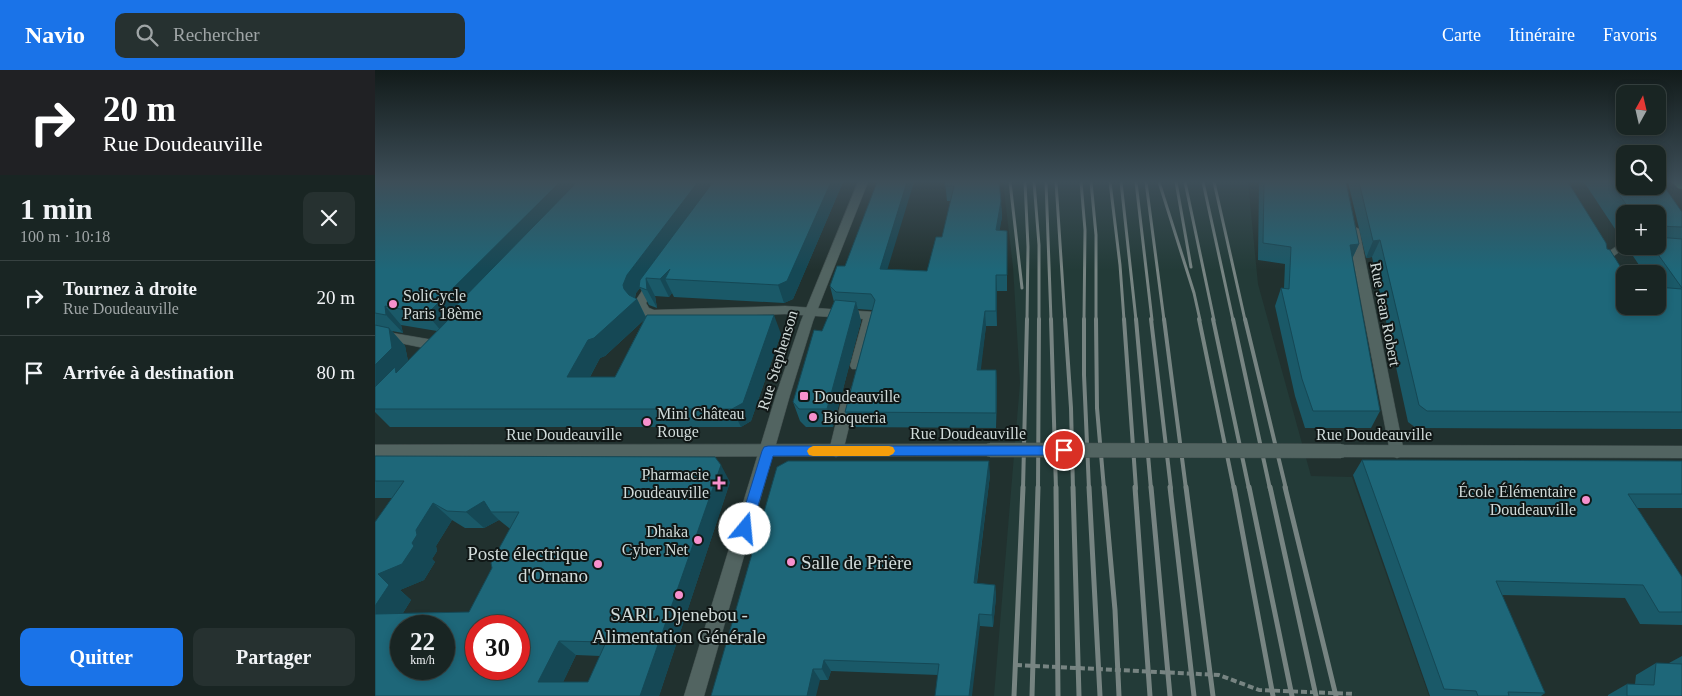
<!DOCTYPE html>
<html lang="fr">
<head>
<meta charset="utf-8">
<style>
	:root { --surface:#192523; --page:#263130; --text:#f1f3f6; --muted:#9fa5a6; --line:#374241; --accent:#1a73e8 }
	body { margin:0; font-family:"Times New Roman",serif; background:var(--page); color:var(--text); height:100vh; display:flex; flex-direction:column; font-size:19px; white-space:nowrap }
	* { box-sizing:border-box; margin:0 }
	p { font-size:16px; color:var(--muted) }
	.icon { flex:none; width:28px; height:28px; fill:none; stroke:currentColor; stroke-width:2; stroke-linecap:round; stroke-linejoin:round }
	.map { position:relative; flex:1; overflow:hidden }
	.drawer { display:flex; flex-direction:column; background:var(--surface); width:375px }
	.drawer>* { flex:none }
	.banner { background:#202124; color:#fff; overflow:hidden }
	.needle { width:32px; rotate:8deg }
	.controls { position:absolute; left:1241px; top:15px; display:grid; gap:10px }
	.controls a { display:grid; place-items:center; width:50px; height:50px; border-radius:10px; background:var(--surface); box-shadow:0 2px 8px #0003,0 0 0 1px var(--line); font-size:25px }
	.speed { position:absolute; left:15px; top:545px; display:flex; gap:10px; font-size:25px; font-weight:700; text-align:center }
	.speed>* { display:grid; place-content:center; width:65px; height:65px; border-radius:50%; background:var(--surface); box-shadow:0 2px 8px #0003,0 0 0 1px var(--line); line-height:1 }
	.speed small { font-size:12px; font-weight:400 }
	.speed .limit { border:8px solid #d22; background:#fff; color:#111 }
	.pin { position:absolute; display:grid; place-items:center; width:42px; height:42px; color:#fff; margin:-21px; border:2px solid #fff; border-radius:50%; box-shadow:0 1px 5px #0007 }
	.me { position:absolute; width:55px; margin:-28px; rotate:17deg; stroke-linejoin:round; filter:drop-shadow(0 0 4px #0008) }
	.turn { display:flex; align-items:center; gap:18px; height:105px; padding:0 20px; font-size:22px }
	.turn .icon { width:65px; height:65px; stroke-width:2.5 }
	.turn b { display:block; font-size:35px; line-height:42px }
	.round { display:grid; place-items:center; flex:none; width:52px; height:52px; border-radius:10px; background:var(--page) }
	.head { display:flex; align-items:center; justify-content:space-between; height:85px; padding:0 20px }
	h1 { font-size:30px; font-weight:600; line-height:38px }
	.cta { display:flex; gap:10px; margin-top:auto; padding:10px 20px }
	.cta a { flex:1; height:58px; border-radius:10px; background:var(--accent); color:#fff; font-size:20px; font-weight:600; line-height:58px; text-align:center }
	.cta a+a { background:var(--page); color:var(--text) }
	ul { padding:0; list-style:none }
	li { display:flex; align-items:center; gap:15px; height:75px; padding:0 20px; border-top:1px solid var(--line) }
	li div { flex:1 }
	li b { display:block; font-size:19px }
	li em { font-style:normal }
	header { display:flex; align-items:center; gap:30px; box-sizing:border-box; height:70px; padding:0 25px; background:var(--accent); color:#fff }
	header strong { font-size:24px }
	nav { display:flex; gap:28px; margin-inline-start:auto; font-size:18px }
	.search { width:350px; height:45px; background:var(--page); display:flex; align-items:center; gap:12px; box-sizing:border-box; padding:0 18px; border-radius:10px; color:var(--muted); font-size:19px }
	main { display:flex; flex:1; min-height:0 }
	.map>svg:first-child { display:block }
	.built { fill:#233b38 }
	.lines { fill:none; stroke-linecap:round; stroke-linejoin:round }
	.service-casing { stroke:#424f4e; stroke-width:1 }
	.pedestrian-casing { stroke:#424f4e; stroke-width:1 }
	.minor-casing { stroke:#424f4e; stroke-width:1 }
	.tertiary-casing { stroke:#424f4e; stroke-width:1 }
	.primary-casing { stroke:#424f4e; stroke-width:1 }
	.path { stroke:#778482; stroke-width:4; stroke-dasharray:6 3; stroke-linecap:butt }
	.service { fill:#526461; fill-rule:evenodd }
	.pedestrian { fill:#526461; fill-rule:evenodd }
	.minor { fill:#526461; fill-rule:evenodd }
	.tertiary { fill:#526461; fill-rule:evenodd }
	.primary { fill:#448e66; fill-rule:evenodd }
	.rail-far2 { stroke:#778482; stroke-width:3 }
	.rail-far1 { stroke:#778482; stroke-width:4 }
	.rail { stroke:#778482; stroke-width:5 }
	.tertiary-bridge-casing { stroke:#424f4e; stroke-width:15; stroke-linecap:butt }
	.tertiary-bridge { stroke:#526461; stroke-width:14 }
	.wall { fill:#1a5968; fill-rule:evenodd }
	.shaded-wall { fill:#154855 }
	.building { fill:#1e6779; stroke:#154855; fill-rule:evenodd }
	.route { fill:#1a73e8; stroke:#114b97 }
	.slow { fill:#f59e0b }
	.poi-dot { fill:#f790cd; stroke:#101716; stroke-width:2 }
	.labels { text-anchor:middle; stroke-width:4; stroke-linejoin:round; paint-order:stroke }
	.poi-label { font-size:16px; fill:#d1dbda; stroke:#101716; text-anchor:start }
	.street-label { font-size:16px; fill:#d1dbda; stroke:#101716 }
	.near-poi-label { font-size:19px; fill:#d1dbda; stroke:#101716; text-anchor:end }
</style>
</head>
<body>
<header>
<strong>Navio</strong>
<div class="search"><svg class="icon" aria-label="search" viewBox="0 0 24 24"><circle cx="10" cy="10" r="6"/><path d="M15 15l6 6"/></svg>Rechercher</div>
<nav><a>Carte</a><a>Itinéraire</a><a>Favoris</a></nav>
</header>
<main>
<section class="drawer">
<div class="banner">
<div class="turn"><svg class="icon" aria-label="right" viewBox="0 0 24 24"><path d="M7 20v-9h11M14 6l5 5-5 5"/></svg><div><b>20 m</b>Rue Doudeauville</div></div>
</div>
<div class="head"><div><h1>1 min</h1><p>100 m · 10:18</p></div><a class="round"><svg class="icon" aria-label="close" viewBox="0 0 24 24"><path d="M6 6l12 12M18 6L6 18"/></svg></a></div>
<ul>
<li><svg class="icon" aria-label="right" viewBox="0 0 24 24"><path d="M7 20v-9h11M14 6l5 5-5 5"/></svg><div><b>Tournez à droite</b><p>Rue Doudeauville</p></div><em>20 m</em></li>
<li><svg class="icon" aria-label="arrive" viewBox="0 0 24 24"><path d="M6 21V4h12l-3 4 3 4H6"/></svg><div><b>Arrivée à destination</b></div><em>80 m</em></li>
</ul>
<div class="cta"><a>Quitter</a><a>Partager</a></div>
</section>
<div class="map">
<svg width="1307" height="626" viewBox="0 0 1307 626">
	<rect width="100%" height="100%" fill="#21312f"/>
	<!-- built -->
	<path class="built" d="M628,112H873L883,214L936,406L977,407L1054,626H619L645,313L638,197Z"/>
	<g class="lines">
		<!-- service casing -->
		<g class="service-casing">
			<path id="service" d="M1245,174L1250,175V176H1272L1276,179L1272,182L1247,180L1229,193H1223V189Z"/>
		</g>
		<!-- pedestrian casing -->
		<g class="pedestrian-casing">
			<path id="pedestrian" d="M280,206L286,210L271,233L274,238L279,240L410,236L499,242L501,245L489,296L487,299H477L475,296L488,249L410,244L278,248L265,244L259,233L276,207Z
				M475,319L480,320L482,324L468,381L466,385L461,387L456,385L454,381L468,324L470,320Z"/>
		</g>
		<!-- minor casing -->
		<g class="minor-casing">
			<path id="minor" d="M483,112H493L438,251L415,325L329,626H309L401,325L426,251Z
				M978,156L984,159L1029,382L1027,386L1022,388L1017,386L1015,382L972,159Z
				M0,260L64,271L69,273L71,276L69,279L64,281L0,268Z"/>
		</g>
		<!-- tertiary casing -->
		<g class="tertiary-casing">
			<path id="tertiary" d="M615,374L620,376L622,380L620,384L615,386L0,387V375Z
				M966,375L1307,376V388L966,387L961,385L959,381L961,377Z"/>
		</g>
		<!-- primary casing -->
		<g class="primary-casing">
			<path id="primary" d="M1298,112H1307V119L1303,118Z"/>
		</g>
		<!-- path -->
		<path class="path" d="M641,595L844,605L884,620L980,624"/>
		<!-- service -->
		<use href="#service" class="service"/>
		<!-- pedestrian -->
		<use href="#pedestrian" class="pedestrian"/>
		<!-- minor -->
		<use href="#minor" class="minor"/>
		<!-- tertiary -->
		<use href="#tertiary" class="tertiary"/>
		<!-- primary -->
		<use href="#primary" class="primary"/>
		<!-- rail-far2 -->
		<path class="rail-far2" d="M635,112L647,218
			M650,112L653,177L652,250
			M659,112L664,175V250
			M671,112L676,250
			M681,112L690,250
			M706,112L710,160L709,250
			M716,112L721,165V250
			M735,112L745,195L749,250
			M746,112L761,250
			M761,112L777,250
			M771,112L789,250
			M784,112L819,223L825,250
			M801,112L816,197
			M810,112L839,250
			M828,112L858,250
			M839,112L870,250"/>
		<!-- rail-far1 -->
		<path class="rail-far1" d="M676,249L681,419
			M690,249L696,338L698,419
			M709,249V305L714,419
			M721,249L722,338L729,419
			M749,249L761,419
			M761,249L776,419
			M776,249L796,419
			M789,249L811,419
			M824,249L859,419
			M838,249L874,419
			M858,249L895,419
			M870,249L911,419
			M648,419L652,249
			M663,419L664,249"/>
		<!-- rail -->
		<path class="rail" d="M681,417L683,626
			M698,417L704,626
			M714,417L725,626
			M729,417L740,540L744,626
			M760,417L775,626
			M776,417L795,626
			M795,417L819,626
			M811,417L838,626
			M859,417L898,626
			M874,417L917,626
			M895,417L941,626
			M910,417L961,626
			M639,626L648,417
			M657,626L663,417"/>
		<!-- tertiary-bridge casing -->
		<g class="tertiary-bridge-casing">
			<path id="tertiary-bridge" d="M615,380L966,381"/>
		</g>
		<!-- tertiary-bridge -->
		<use href="#tertiary-bridge" class="tertiary-bridge"/>
	</g>
	<!-- wall -->
	<path class="wall" d="M0,112H468L418,229L409,233L299,227L297,223L294,227L280,226L282,238L274,235L265,218L261,223L260,228L262,229L271,247L406,264L376,351L366,357H15L0,342ZM269,250L240,307H215L225,288L230,286ZM26,255L62,261L33,291L30,276L17,261L28,263Z
		M570,112H624L627,147L624,160L632,161V221H622V256H611L605,300H621L622,316L621,358L475,357L470,342L497,240L483,239L486,251L458,357H431L425,351L418,332L459,232L455,216L512,199L552,201L567,167L576,131H572Z
		M884,112H971L984,174L977,189L1005,341L996,358H930L920,326L900,236L906,218H909L910,194L883,190Z
		M973,112H1193L1232,179L1250,236H1282V204H1270L1256,183L1261,176H1282V144H1250V174L1209,112H1250L1307,142V359L1041,358L1033,352L997,187L991,188Z
		M0,386L355,412L284,626H0L17,428H0ZM77,450L90,458H109L124,450L134,458H135L117,498L94,542L28,543L36,530L25,520L49,510L60,492L57,489L62,481L61,476ZM201,585L225,586L213,612H188Z
		M987,390L1307,391V438H1262L1307,507V555L1265,554L1250,528L1127,525L1170,623L1166,626H1055L978,405Z
		M615,405L602,513L620,515L621,527L618,557L605,556L563,605L456,601L453,610H445L336,626Z
		M1307,586V626H1233V625L1252,614H1260L1261,605L1281,593H1294Z"/>
	<!-- shaded-wall -->
	<path class="shaded-wall" d="M185,112H212L70,247L75,254L67,262L52,244Z
		M323,112H343L271,208L280,226L282,238L272,220L264,217L265,218L261,223L258,232L262,229L271,248L230,286L225,288L205,325L192,307L213,270L249,219L248,215L252,205Z
		M456,112H468L418,229L409,233L403,215Z
		M532,112H539L508,214L505,199Z
		M626,131L627,147L622,176L621,160Z
		M1005,170L997,187L991,188L998,171Z
		M984,174L976,191L975,175Z
		M295,199L290,209L297,223L294,227L285,209Z
		M621,205L622,221V256L621,241Z
		M481,232L486,251L458,357L452,339Z
		M10,236L26,255L28,263L11,245Z
		M610,241L611,256L604,316L602,300Z
		M399,245L406,264L376,351L366,357L357,339Z
		M14,258L30,276L34,296L0,324V295Z
		M621,300L622,316L621,358Z
		M614,391L615,405L600,526L599,513Z
		M346,395L355,412L284,626H265Z
		M109,431L116,442L124,450L109,458L91,442Z
		M58,433L77,450L61,476L62,481L57,489L60,492L49,510L25,520L36,530L18,559L0,547V536L3,504L37,473L41,460Z
		M620,515L621,527L618,557L617,545Z
		M604,544L605,556L597,626H594Z
		M184,571L201,585L182,625L163,612Z
		M449,590L456,601L453,610L447,599Z
		M438,599L445,610L441,626H432Z"/>
	<!-- building -->
	<path class="building" d="M0,112H185L52,244L10,236L11,245L0,243Z
		M202,112H323L252,205L248,215L249,219L254,225L262,229L219,268L213,270L192,307H240L272,245H399L368,333L357,339H0V317L20,297L21,303L75,248L70,247Z
		M338,112H456L412,211L403,215L290,209L295,199L285,209L271,208L272,220L264,217L265,210Z
		M502,112H532L505,199L552,201L561,167H567L579,116H570V112H624L626,131L621,160L632,161V205H621V241H610L602,300H621V343L470,342L500,230L496,224L461,222L455,216L462,196H470Z
		M889,112H971L984,174L975,175L1005,341H938L927,309L906,218L914,219L916,177L888,173Z
		M984,112H1193L1231,173L1232,179L1235,180L1250,204V236H1282V217L1307,219V342L1052,341L1044,335L1005,170L998,171Z
		M1235,112H1250V116H1282V112H1286L1307,142V157L1282,156V144H1258Z
		M1282,167L1307,169V218L1277,176H1282Z
		M460,230L481,232L452,339H424L418,332L439,260L447,261Z
		M0,255L14,258L17,278L0,295Z
		M0,386L340,387L346,395L265,626H0V544L94,542L117,498L116,493L144,442H116L109,431L91,442L72,441L58,433L41,460L42,465L37,473L39,476L27,494L3,504L14,515L0,536V452L29,411H0ZM26,556H69V599H26ZM101,556H144V599H101ZM184,571L231,572L213,612H163Z
		M987,390L1307,391V424H1253L1307,507V542H1284L1268,515L1121,511L1170,623L1133,622L1134,626H1103L1101,621L1069,619Z
		M413,391H614L599,513L620,515L617,545L604,544L594,626H560L564,594L449,590L447,599H438L432,626H336L402,397Z
		M1281,593L1307,594V626H1252V614L1279,615Z"/>
	<!-- sky -->
	<linearGradient id="sky" x2="0" y2="1"><stop stop-color="#121b1a"/><stop offset="0.56" stop-color="#3d4e58"/><stop offset="1" stop-color="#3d4e58" stop-opacity="0"/></linearGradient>
	<rect width="1307" height="200" fill="url(#sky)"/>
	<!-- route -->
	<path class="route" d="M393,376H689L693,377L695,380L693,384L689,385L398,386L376,459L374,464L370,465L365,464L363,459L387,381L389,377Z"/>
	<!-- slow -->
	<path class="slow" d="M438,376H514L518,377L520,381L518,384L514,386H438L434,385L432,381L434,378Z"/>
	<!-- markers -->
	<g class="poi-dot">
		<circle cx="18" cy="234" r="5"/>
		<rect x="424" y="321" width="10" height="10" rx="2.5"/>
		<circle cx="438" cy="347" r="5"/>
		<circle cx="272" cy="352" r="5"/>
		<path d="M341.5 405.5h5v5h5v5h-5v5h-5v-5h-5v-5h5z"/>
		<circle cx="1211" cy="430" r="5"/>
		<circle cx="323" cy="470" r="5"/>
		<circle cx="416" cy="492" r="5"/>
		<circle cx="223" cy="494" r="5"/>
		<circle cx="304" cy="525" r="5"/>
	</g>
	<g class="labels">
		<!-- poi labels -->
		<g class="poi-label">
			<text x="28" y="231">SoliCycle<tspan x="28" dy="18">Paris 18ème</tspan></text>
			<text x="439" y="332">Doudeauville</text>
			<text x="282" y="349">Mini Château<tspan x="282" dy="18">Rouge</tspan></text>
			<text x="448" y="353">Bioqueria</text>
			<text x="334" y="410" text-anchor="end">Pharmacie<tspan x="334" dy="18">Doudeauville</tspan></text>
			<text x="1201" y="427" text-anchor="end">École Élémentaire<tspan x="1201" dy="18">Doudeauville</tspan></text>
			<text x="313" y="467" text-anchor="end">Dhaka<tspan x="313" dy="18">Cyber Net</tspan></text>
		</g>
		<!-- street labels -->
		<g class="street-label">
			<text transform="translate(1011 244) rotate(79)" y="6">Rue Jean Robert</text>
			<text transform="translate(402 290) rotate(-73)" y="6">Rue Stephenson</text>
			<text x="593" y="369">Rue Doudeauville</text>
			<text x="189" y="370">Rue Doudeauville</text>
			<text x="999" y="370">Rue Doudeauville</text>
		</g>
		<!-- near-poi labels -->
		<g class="near-poi-label">
			<text x="213" y="490">Poste électrique<tspan x="213" dy="22">d'Ornano</tspan></text>
			<text x="426" y="499" text-anchor="start">Salle de Prière</text>
			<text x="304" y="551" text-anchor="middle">SARL Djenebou -<tspan x="304" dy="22">Alimentation Générale</tspan></text>
		</g>
	</g>
</svg>
<div class="controls">
<a><svg class="needle" viewBox="-14 -14 28 28"><path d="M0-13l5 13h-10z" fill="#e53935"/><path d="M0 13l5-13h-10z" fill="#9fa5a6"/></svg></a>
<a><svg class="icon" aria-label="search" viewBox="0 0 24 24"><circle cx="10" cy="10" r="6"/><path d="M15 15l6 6"/></svg></a>
<a>+</a>
<a>−</a>
</div>
<div class="speed"><div>22<small>km/h</small></div><div class="limit">30</div></div>
<div class="pin" style="left:689px;top:380px;background:#d93025"><svg class="icon" aria-label="arrive" viewBox="0 0 24 24"><path d="M6 21V4h12l-3 4 3 4H6"/></svg></div>
<svg class="me" style="left:370px;top:459px" viewBox="-20 -20 40 40"><circle r="19" fill="#fff"/><path d="M0-13L10 11 0 6-10 11z" fill="#1a73e8"/></svg>
</div>
</main>
</body>
</html>
